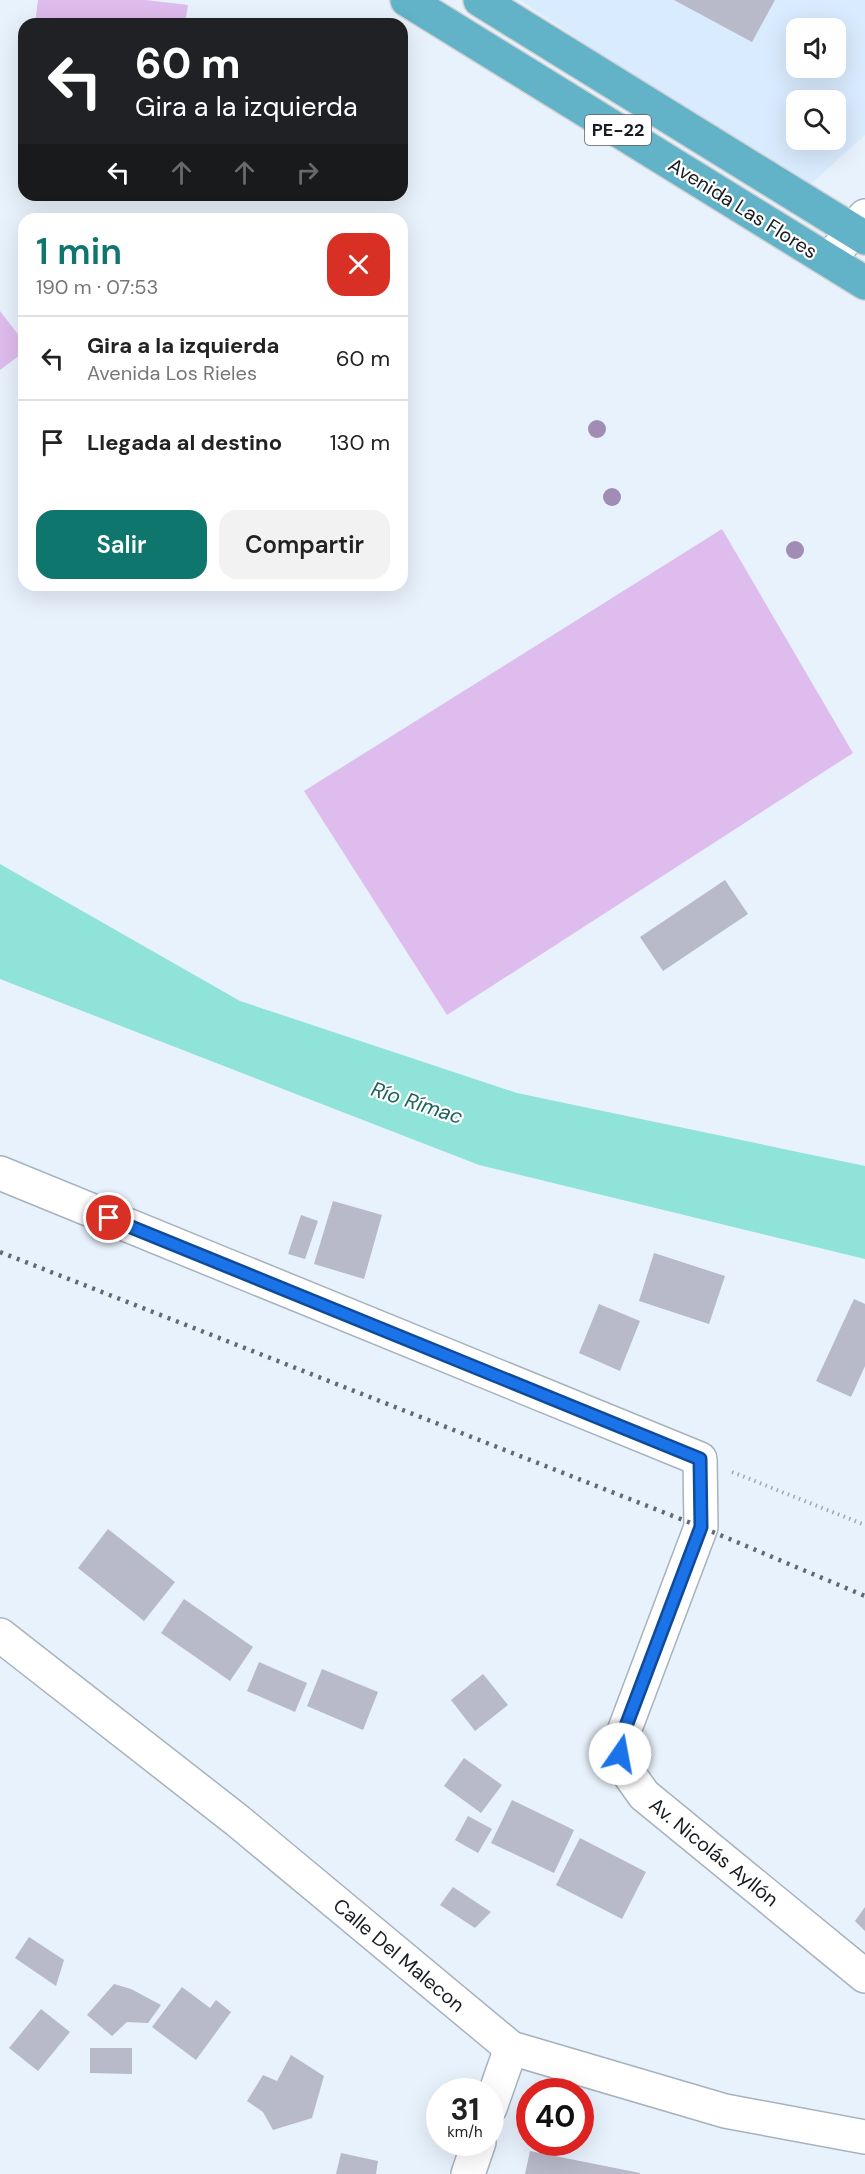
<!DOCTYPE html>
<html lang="es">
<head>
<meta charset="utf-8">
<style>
	:root { --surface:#fff; --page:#f2f2f2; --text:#222; --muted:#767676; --line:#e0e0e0; --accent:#0f766e }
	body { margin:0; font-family:"DM Sans",sans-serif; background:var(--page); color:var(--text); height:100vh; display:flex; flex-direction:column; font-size:22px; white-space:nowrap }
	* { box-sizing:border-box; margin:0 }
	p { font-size:20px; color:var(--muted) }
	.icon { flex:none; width:33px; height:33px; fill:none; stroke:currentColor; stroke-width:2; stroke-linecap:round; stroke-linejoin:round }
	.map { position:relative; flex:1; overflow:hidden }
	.details { position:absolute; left:18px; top:213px; width:390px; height:378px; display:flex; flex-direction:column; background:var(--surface); border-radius:18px; box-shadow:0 6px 24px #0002 }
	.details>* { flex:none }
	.hud { position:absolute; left:18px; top:18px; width:390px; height:183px; border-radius:18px; box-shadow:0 6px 24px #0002; background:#202124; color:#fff; overflow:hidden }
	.tools { position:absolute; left:786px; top:18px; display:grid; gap:12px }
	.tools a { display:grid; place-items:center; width:60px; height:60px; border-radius:12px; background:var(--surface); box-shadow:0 6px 24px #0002; font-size:30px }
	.speed { position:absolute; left:426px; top:2078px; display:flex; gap:12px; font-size:30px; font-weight:700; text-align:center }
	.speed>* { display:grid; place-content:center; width:78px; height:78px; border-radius:50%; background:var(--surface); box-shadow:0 6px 24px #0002; line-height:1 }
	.speed small { font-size:15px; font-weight:400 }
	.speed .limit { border:9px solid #d22; background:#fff; color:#111 }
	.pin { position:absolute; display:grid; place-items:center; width:51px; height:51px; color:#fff; margin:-26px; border:3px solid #fff; border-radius:50%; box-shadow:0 2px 6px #0007 }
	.me { position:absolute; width:66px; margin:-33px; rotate:12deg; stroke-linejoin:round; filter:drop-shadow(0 0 4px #0008) }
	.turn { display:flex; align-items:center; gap:21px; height:126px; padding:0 18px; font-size:27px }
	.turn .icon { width:78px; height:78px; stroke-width:2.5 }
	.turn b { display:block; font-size:42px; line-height:51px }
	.lanes { display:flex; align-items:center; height:57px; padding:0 18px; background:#0003; justify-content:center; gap:30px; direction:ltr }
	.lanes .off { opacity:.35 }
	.round { display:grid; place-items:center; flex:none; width:63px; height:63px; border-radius:18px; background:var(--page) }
	.head { display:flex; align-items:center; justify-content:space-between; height:102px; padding:0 18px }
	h1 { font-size:36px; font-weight:600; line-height:45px; color:var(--accent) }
	.action { display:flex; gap:12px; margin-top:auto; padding:12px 18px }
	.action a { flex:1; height:69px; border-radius:18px; background:var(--accent); color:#fff; font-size:24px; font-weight:600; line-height:69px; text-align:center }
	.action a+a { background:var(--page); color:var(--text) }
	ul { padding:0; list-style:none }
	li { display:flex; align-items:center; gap:18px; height:84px; padding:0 18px; border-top:2px solid var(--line) }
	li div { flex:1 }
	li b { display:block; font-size:22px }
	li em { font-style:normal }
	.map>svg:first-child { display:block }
	.built { fill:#d9ebfe; fill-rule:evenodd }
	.green { fill:#debced }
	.water { fill:#8fe3d8 }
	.building { fill:#b8b9c9 }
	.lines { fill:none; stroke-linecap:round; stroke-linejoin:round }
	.minor-casing { stroke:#a6b2be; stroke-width:36 }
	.tertiary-casing { stroke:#a6b2be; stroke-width:36 }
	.trunk-casing { stroke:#d1d2d3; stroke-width:36 }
	.path { stroke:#a1a9b1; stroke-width:4; stroke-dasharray:1.5 4.5; stroke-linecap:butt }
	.minor { stroke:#fff; stroke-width:33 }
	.tertiary { stroke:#fff; stroke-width:33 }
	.trunk { stroke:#62b3c8; stroke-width:33 }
	.rail { stroke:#636970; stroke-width:4.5; stroke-dasharray:3 6; stroke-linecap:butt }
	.tree { fill:#a08cb4 }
	.route-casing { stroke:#114b97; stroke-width:15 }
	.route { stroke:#1a73e8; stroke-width:10 }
	.labels { text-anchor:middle; stroke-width:4.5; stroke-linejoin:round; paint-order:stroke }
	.shield { fill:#fff; stroke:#5d6064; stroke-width:1.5 }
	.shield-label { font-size:18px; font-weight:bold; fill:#181c21 }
	.street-label { font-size:20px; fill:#181c21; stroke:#fff }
	.water-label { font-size:21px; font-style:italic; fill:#1e635b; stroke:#fff }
</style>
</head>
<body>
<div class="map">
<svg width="865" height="2174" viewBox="0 0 865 2174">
	<rect width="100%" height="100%" fill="#e8f2fc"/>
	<!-- built -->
	<path class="built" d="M520,0H865V135L803,191ZM796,28H836V68H796ZM796,100H836V140H796Z"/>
	<!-- green -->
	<path class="green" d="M38,0H146L188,5L185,24H35Z
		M0,311L24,342V352L0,370Z
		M722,529L853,753L447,1015L304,791Z"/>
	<!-- water -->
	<path class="water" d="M0,864L240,1001L517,1093L865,1166V1259L479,1165L0,979Z"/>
	<!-- building -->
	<path class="building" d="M674,0H775L752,42Z
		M725,880L748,914L663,971L640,937Z
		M333,1201L382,1215L364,1279L314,1264Z
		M301,1215L318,1221L305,1259L288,1254Z
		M654,1253L725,1276L709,1324L639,1301Z
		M854,1299L865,1304V1366L851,1397L816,1381Z
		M599,1304L640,1321L620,1371L579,1353Z
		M108,1529L175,1582L144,1621L78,1568Z
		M184,1599L253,1647L230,1681L161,1633Z
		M259,1662L307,1683L295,1712L247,1691Z
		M322,1669L378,1692L363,1730L307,1706Z
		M483,1674L508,1705L475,1731L451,1700Z
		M464,1758L502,1785L481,1813L444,1786Z
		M512,1800L574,1830L554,1873L491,1843Z
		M468,1816L492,1829L478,1853L455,1840Z
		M580,1838L646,1872L622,1919L556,1885Z
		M453,1887L491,1912L475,1928L440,1905Z
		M865,1907V1931L855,1921Z
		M29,1937L64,1960L56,1986L15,1958Z
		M114,1984L131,1989L161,2005L148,2023L127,2022L112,2036L87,2015Z
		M182,1987L210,2008L216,2000L231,2012L196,2060L152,2027Z
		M41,2009L70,2032L38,2071L9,2048Z
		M90,2048H132V2074L90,2073Z
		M291,2055L324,2076L312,2118L273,2130L263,2112L247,2101L263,2075L277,2081Z
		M530,2151L640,2173V2174H525Z
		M341,2153L378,2161L376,2174H336Z"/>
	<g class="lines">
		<!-- minor casing -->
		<g class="minor-casing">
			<path id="minor" d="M829,260L865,216
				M0,1635L238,1821L511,2048L725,2111L865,2137
				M490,2108L511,2048
				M468,2174L479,2142"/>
		</g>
		<!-- tertiary casing -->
		<g class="tertiary-casing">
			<path id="tertiary" d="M0,1173L700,1459L701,1527L623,1734L620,1754L629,1774L644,1795L865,1976"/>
		</g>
		<!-- trunk casing -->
		<g class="trunk-casing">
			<path id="trunk" d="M407,0L865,283
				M480,0L865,238"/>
		</g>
		<!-- path -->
		<path class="path" d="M732,1472L865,1525"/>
		<!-- minor -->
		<use href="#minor" class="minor"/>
		<!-- tertiary -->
		<use href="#tertiary" class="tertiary"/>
		<!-- trunk -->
		<use href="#trunk" class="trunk"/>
		<!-- rail -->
		<path class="rail" d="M0,1252L701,1527L865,1596"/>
	</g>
	<!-- trees -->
	<g class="tree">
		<circle cx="597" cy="429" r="9"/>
		<circle cx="612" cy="497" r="9"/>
		<circle cx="795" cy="550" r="9"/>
	</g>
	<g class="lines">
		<!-- route casing -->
		<g class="route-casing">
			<path id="route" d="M109,1218L700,1459L701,1527L623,1734L620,1754"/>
		</g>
		<!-- route -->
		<use href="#route" class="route"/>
	</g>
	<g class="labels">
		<!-- shield labels -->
		<rect class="shield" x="585" y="115" width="66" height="30" rx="4.5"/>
		<g class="shield-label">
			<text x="618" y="136">PE-22</text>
		</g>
		<!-- street labels -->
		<g class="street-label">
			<text transform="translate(743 208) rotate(32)" y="7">Avenida Las Flores</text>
			<text transform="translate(714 1852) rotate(39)" y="7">Av. Nicolás Ayllón</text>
			<text transform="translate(399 1955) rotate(40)" y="7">Calle Del Malecon</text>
		</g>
		<!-- water labels -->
		<g class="water-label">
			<text transform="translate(417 1103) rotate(18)" y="7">Río Rímac</text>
		</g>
	</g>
</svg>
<div class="tools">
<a><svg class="icon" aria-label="sound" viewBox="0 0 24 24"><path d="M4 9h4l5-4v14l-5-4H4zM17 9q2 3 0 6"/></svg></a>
<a><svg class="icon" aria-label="search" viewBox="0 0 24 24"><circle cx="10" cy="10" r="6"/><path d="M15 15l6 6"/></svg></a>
</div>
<div class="speed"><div>31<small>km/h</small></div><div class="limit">40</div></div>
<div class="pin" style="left:109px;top:1218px;background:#d93025"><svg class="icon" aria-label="arrive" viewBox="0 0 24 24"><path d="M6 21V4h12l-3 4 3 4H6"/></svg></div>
<svg class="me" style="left:620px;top:1754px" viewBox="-20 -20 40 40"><circle r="19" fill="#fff"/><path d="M0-13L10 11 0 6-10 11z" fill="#1a73e8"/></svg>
<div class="hud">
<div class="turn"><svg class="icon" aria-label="left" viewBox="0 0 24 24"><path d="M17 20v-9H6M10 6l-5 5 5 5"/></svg><div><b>60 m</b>Gira a la izquierda</div></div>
<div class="lanes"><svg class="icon" aria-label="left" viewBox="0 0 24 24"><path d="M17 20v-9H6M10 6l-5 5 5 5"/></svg><svg class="icon off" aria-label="ahead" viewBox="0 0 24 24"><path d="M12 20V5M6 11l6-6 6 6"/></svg><svg class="icon off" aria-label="ahead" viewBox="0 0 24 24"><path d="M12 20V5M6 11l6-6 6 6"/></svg><svg class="icon off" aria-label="right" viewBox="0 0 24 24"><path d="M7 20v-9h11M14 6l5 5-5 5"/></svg></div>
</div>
<section class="details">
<div class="head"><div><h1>1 min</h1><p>190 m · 07:53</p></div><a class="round" style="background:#d93025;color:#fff"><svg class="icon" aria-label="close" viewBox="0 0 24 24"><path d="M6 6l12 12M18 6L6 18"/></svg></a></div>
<ul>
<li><svg class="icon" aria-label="left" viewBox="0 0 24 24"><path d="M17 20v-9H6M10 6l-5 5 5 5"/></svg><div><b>Gira a la izquierda</b><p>Avenida Los Rieles</p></div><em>60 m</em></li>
<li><svg class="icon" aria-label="arrive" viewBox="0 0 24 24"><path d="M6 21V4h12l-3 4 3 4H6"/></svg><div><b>Llegada al destino</b></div><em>130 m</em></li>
</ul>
<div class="action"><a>Salir</a><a>Compartir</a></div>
</section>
</div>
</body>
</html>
